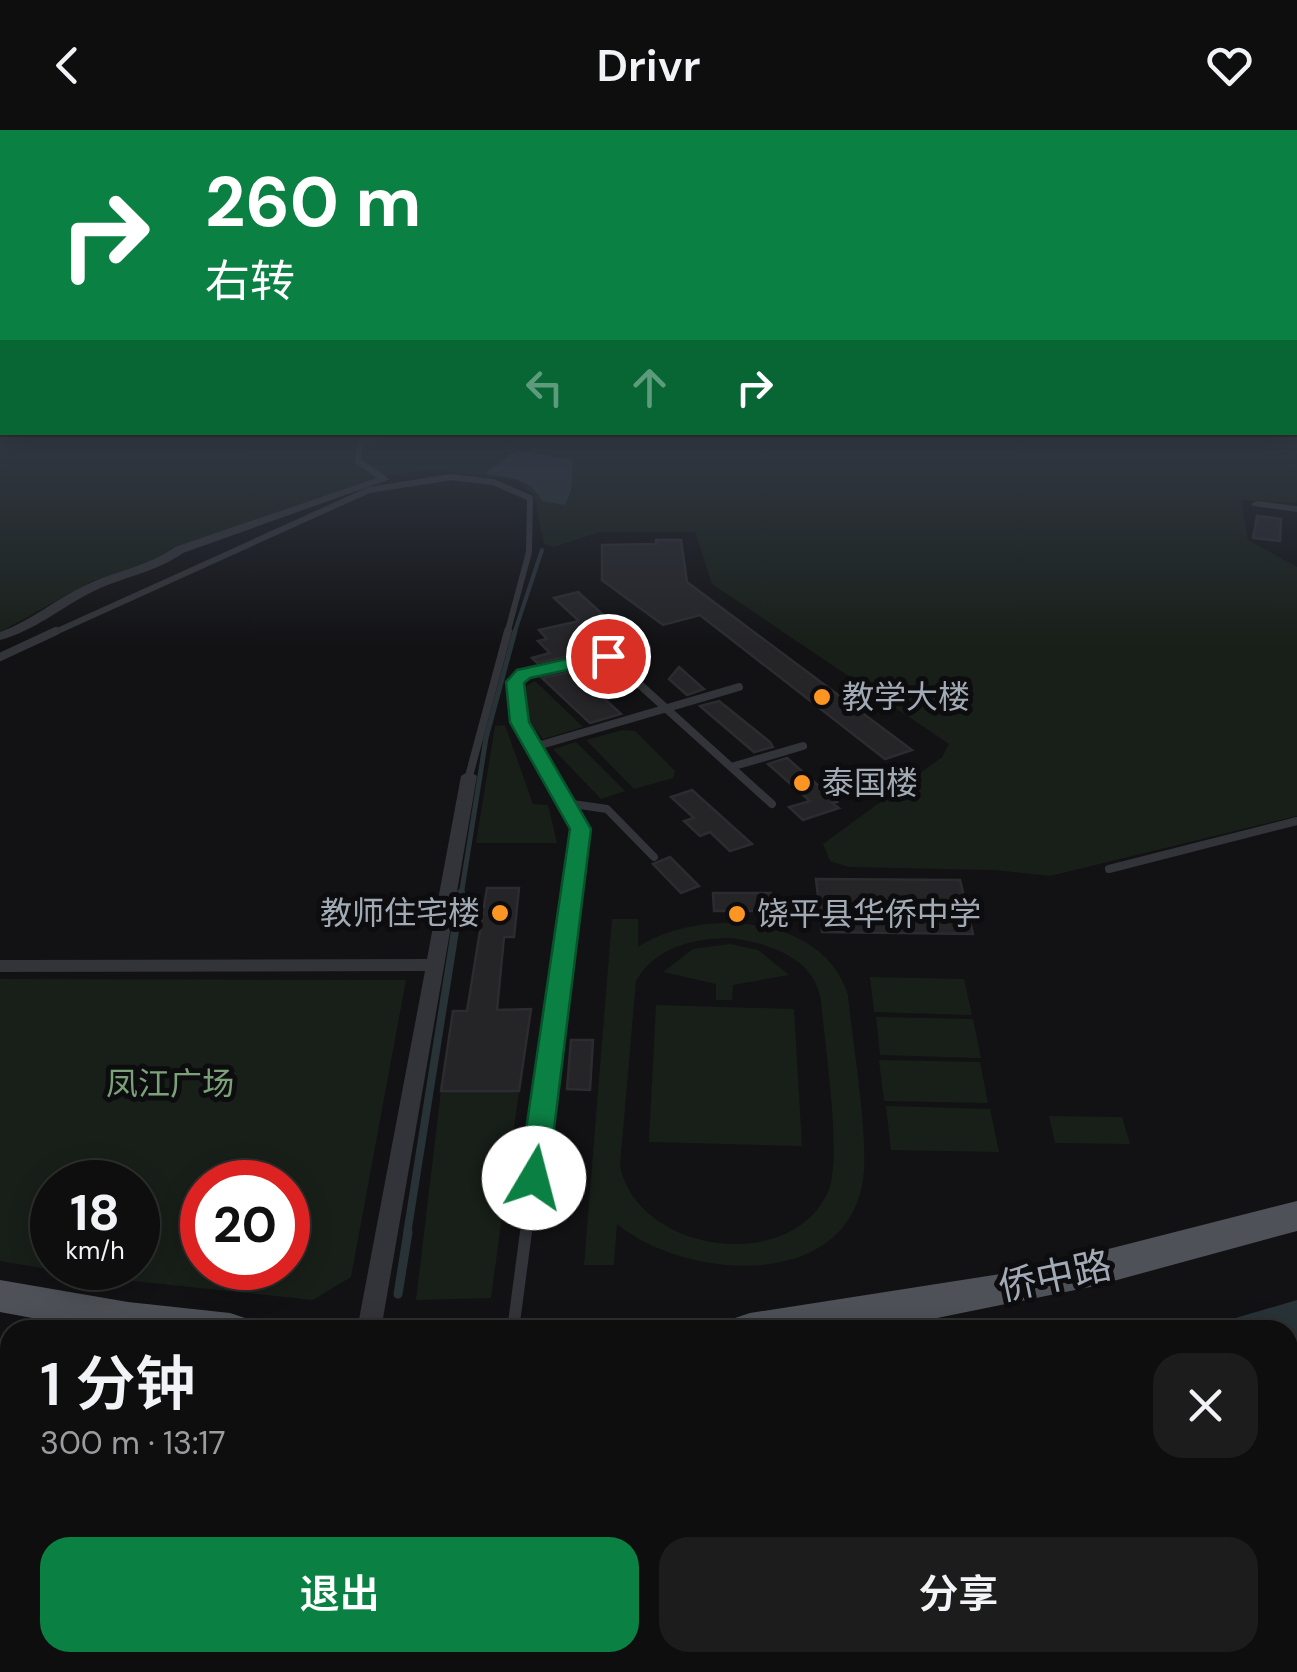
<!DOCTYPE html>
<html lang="zh">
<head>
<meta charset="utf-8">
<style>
	:root { --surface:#0e0e0f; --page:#1c1c1d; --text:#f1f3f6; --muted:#9b9c9e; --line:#2e2e2f; --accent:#0b8043 }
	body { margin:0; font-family:"DM Sans","Noto Sans SC",sans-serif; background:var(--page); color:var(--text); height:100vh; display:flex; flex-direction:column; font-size:38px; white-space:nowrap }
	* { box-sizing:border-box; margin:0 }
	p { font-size:32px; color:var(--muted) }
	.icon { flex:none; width:55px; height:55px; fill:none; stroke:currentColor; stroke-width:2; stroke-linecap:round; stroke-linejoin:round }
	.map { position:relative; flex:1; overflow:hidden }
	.drawer { position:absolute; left:0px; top:1190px; width:1298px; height:352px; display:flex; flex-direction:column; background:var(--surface); border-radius:30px 30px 0 0; box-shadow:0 5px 25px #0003,0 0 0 2px var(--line) }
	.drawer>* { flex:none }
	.banner { position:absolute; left:0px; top:0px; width:1298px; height:305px; box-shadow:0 5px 25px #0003,0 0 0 2px var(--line); background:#0b8043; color:#fff; overflow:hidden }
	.speed { position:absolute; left:30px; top:1030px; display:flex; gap:20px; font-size:50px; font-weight:700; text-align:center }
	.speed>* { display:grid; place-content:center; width:130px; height:130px; border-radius:50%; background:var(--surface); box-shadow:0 5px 25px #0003,0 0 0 2px var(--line); line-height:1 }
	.speed small { font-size:25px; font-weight:400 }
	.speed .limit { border:15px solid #d22; background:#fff; color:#111 }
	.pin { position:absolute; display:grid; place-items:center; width:85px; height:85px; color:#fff; margin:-42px; border:5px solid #fff; border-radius:50%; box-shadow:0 2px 10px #0007 }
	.me { position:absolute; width:110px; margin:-55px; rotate:8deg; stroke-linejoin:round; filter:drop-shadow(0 0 8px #0008) }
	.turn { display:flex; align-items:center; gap:35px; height:210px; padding:0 40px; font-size:45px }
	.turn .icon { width:130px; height:130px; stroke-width:2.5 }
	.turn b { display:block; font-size:70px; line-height:85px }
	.lanes { display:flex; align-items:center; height:95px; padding:0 40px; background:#0003; justify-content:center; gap:50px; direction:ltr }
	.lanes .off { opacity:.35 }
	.round { display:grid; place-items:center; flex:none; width:105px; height:105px; border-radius:30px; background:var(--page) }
	.overview { display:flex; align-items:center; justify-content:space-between; height:170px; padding:0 40px }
	h1 { font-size:60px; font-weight:600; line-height:75px }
	.primary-button { display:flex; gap:20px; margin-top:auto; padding:20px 40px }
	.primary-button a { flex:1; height:115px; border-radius:30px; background:var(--accent); color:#fff; font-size:40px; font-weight:600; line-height:115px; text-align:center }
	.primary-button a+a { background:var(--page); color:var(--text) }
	header { display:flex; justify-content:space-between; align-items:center; height:130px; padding:0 40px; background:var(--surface); font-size:45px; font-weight:600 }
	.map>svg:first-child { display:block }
	.green { fill:#181f18; fill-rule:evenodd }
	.water { fill:#283338 }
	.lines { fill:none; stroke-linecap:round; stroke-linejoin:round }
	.stream-far3 { stroke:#283338; stroke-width:4 }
	.stream-far2 { stroke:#283338; stroke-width:5 }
	.stream-far1 { stroke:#283338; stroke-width:8 }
	.stream { stroke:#283338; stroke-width:9 }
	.building { fill:#252528; stroke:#2c2c30; stroke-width:2.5 }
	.service-far3 { stroke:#333439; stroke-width:6 }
	.service-far2 { stroke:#333439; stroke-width:8 }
	.service-far1 { stroke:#333439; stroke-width:10 }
	.service { stroke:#333439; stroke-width:12 }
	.minor { fill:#333439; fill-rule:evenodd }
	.primary { fill:#4e5258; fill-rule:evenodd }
	.route { fill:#0b8043; stroke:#07532c; stroke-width:2.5 }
	.poi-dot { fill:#fc9521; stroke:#0d0d0f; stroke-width:4 }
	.labels { text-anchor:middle; stroke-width:10; stroke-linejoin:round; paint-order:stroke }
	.poi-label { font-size:32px; fill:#a2abb5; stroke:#0d0d0f; text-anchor:start }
	.park-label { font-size:32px; fill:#7ba178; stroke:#0d0d0f }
	.near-street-label { font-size:38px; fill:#a2abb5; stroke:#0d0d0f }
</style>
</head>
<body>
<header><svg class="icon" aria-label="back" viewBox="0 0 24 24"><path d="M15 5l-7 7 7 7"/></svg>Drivr<svg class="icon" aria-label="heart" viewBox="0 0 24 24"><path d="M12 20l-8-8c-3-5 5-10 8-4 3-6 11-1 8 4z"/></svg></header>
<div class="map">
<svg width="1297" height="1542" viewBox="0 0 1297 1542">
	<rect width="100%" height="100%" fill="#121214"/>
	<!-- green -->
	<path class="green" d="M0,301H1297V373L1241,370L1248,410L1297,437V686L1050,746L994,740L849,737L830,731L823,714L942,627L949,614L712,454L695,402H599L554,417L544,414L534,366L517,350L435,340L392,345L172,418L142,438L92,451L0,502Z
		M535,551L583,597L543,609L522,582L525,557Z
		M505,595L533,674L548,675L557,713H476L495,596Z
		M623,600L635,601L675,641L673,648L634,659L586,610Z
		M576,612L625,661L601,669L553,619Z
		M612,789H638V817C699,777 823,783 848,865C852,911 871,1016 862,1056C840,1162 684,1149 617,1094L614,1135H584ZM731,808C768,813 814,827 821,870C824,911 843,1029 828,1062C790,1145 638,1123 620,1036L636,851C655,817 694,808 731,808Z
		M730,814L758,820L789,845L733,855L732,870H716V854L663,842L693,819Z
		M870,847L964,849L972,885L874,882Z
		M0,849L406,850L351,1147L313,1170L95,1147L0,1131ZM52,1052H138V1138H52ZM202,1052H288V1138H202Z
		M656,875L794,879L802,1016L649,1012Z
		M876,887L973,889L981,928L880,925Z
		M879,930L980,932L988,973L884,971Z
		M441,961H519L491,1168L416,1170Z
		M886,976L990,979L999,1022L891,1020Z
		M1049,986L1122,987L1130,1014L1055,1013Z"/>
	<!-- water -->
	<path class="water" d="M516,320L573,330L571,361L565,375L542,371C529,347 509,347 485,344Z
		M1297,1170V1542H0V1261L10,1263V1532H1288V1200H1195Z"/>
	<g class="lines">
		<!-- stream-far3 -->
		<path class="stream-far3" d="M514,504L542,420"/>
		<!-- stream-far2 -->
		<path class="stream-far2" d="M461,766L486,608L515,501"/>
		<!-- stream-far1 -->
		<path class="stream-far1" d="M407,1104L461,763"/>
		<!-- stream -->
		<path class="stream" d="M398,1164L408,1102"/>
	</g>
	<!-- building -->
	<path class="building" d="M1257,386L1281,389L1280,411L1253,408Z
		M656,410H681L687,452L912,620L885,629L700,485L663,495L602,450V415L656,414Z
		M578,462L633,512L537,533L532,528L550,523L538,511L547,509L539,500L579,491L554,468Z
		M679,537L704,559L687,565L669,549Z
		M575,541L597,562L621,584L590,593L542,548Z
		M719,571L770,612L773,617L754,622L700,576Z
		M787,628L837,672L832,673L839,678L803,690L789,677L810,671L768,634Z
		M692,660L752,714L730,721L710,702L700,706L684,691L694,688L671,667Z
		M670,727L699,756L681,763L653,734Z
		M816,749L960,750L973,804L822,802Z
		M487,758H519L514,807H504L497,880L531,879L519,961H441L453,881H467Z
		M713,763H771L773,781H714Z
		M571,910H593L590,960L567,959Z"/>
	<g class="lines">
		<!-- service-far3 -->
		<path class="service-far3" d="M384,349L358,331L360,312L390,302
			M51,504L369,360L451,347L493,352L530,368L529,422L507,504"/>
		<!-- service-far2 -->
		<path class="service-far2" d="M608,526L772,674
			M0,527L56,501
			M534,617L739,557
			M731,637L803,616
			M469,646L508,501
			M566,673L607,679L654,727
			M1109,739L1297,691
			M571,766L580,699L519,591L515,552L524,544L647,517"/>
		<!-- service-far1 -->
		<path class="service-far1" d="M526,1104L571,763"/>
		<!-- service -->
		<path class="service" d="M513,1200L526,1102"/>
		<!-- minor -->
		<path class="minor" d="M380,347L390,349L183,423C155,443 121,447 90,463C59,479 34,501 0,510V502C31,491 56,469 86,455C115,441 147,437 175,417Z
			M1257,371L1297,376V382L1253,376L1251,374Z
			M469,641L477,646L381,1200H357L425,841L0,842V830L427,829L461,646Z"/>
		<!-- primary -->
		<path class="primary" d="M1297,1071V1101L1095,1156L888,1198L729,1200L735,1188L750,1183L1026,1140Z
			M0,1150L128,1172L230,1183L245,1188L251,1200H97L0,1182Z"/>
	</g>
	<!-- sky -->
	<linearGradient id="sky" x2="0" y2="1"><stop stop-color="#0a0a0b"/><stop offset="0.58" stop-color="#333945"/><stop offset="1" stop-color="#333945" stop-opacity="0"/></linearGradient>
	<rect width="1297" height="517" fill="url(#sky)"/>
	<!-- route -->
	<path class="route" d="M608,520L617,526L614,530L530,548L524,553L529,592L591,699L548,1048L534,1059L519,1048L570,699L510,592L506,552L517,540Z"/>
	<!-- markers -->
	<g class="poi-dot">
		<circle cx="822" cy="567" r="10"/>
		<circle cx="802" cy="653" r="10"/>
		<circle cx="500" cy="783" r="10"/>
		<circle cx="737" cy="784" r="10"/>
	</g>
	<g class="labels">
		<!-- poi labels -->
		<g class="poi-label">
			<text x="842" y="578">教学大楼</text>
			<text x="822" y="664">泰国楼</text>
			<text x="480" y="794" text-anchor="end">教师住宅楼</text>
			<text x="757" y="795">饶平县华侨中学</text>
		</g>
		<!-- park labels -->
		<g class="park-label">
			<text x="170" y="965">凤江广场</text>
		</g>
		<!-- near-street labels -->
		<g class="near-street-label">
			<text transform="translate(1055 1146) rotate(-12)" y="13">侨中路</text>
		</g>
	</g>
</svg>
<div class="speed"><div>18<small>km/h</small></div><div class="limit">20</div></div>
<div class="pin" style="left:608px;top:526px;background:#d93025"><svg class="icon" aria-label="arrive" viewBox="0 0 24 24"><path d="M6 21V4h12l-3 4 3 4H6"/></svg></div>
<svg class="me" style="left:534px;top:1048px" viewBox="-20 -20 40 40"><circle r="19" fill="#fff"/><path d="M0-13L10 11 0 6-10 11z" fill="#0b8043"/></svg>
<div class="banner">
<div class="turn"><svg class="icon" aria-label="right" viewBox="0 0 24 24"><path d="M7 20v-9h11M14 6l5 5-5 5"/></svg><div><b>260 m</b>右转</div></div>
<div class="lanes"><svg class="icon off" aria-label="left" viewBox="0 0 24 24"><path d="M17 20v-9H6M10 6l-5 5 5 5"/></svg><svg class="icon off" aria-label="ahead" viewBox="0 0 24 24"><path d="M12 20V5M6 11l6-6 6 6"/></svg><svg class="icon" aria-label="right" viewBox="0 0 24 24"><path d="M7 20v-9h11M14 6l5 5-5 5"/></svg></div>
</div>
<section class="drawer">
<div class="overview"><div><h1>1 分钟</h1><p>300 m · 13:17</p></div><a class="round"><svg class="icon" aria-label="close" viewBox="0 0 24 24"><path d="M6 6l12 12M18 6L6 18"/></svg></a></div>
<div class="primary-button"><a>退出</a><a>分享</a></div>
</section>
</div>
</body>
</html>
